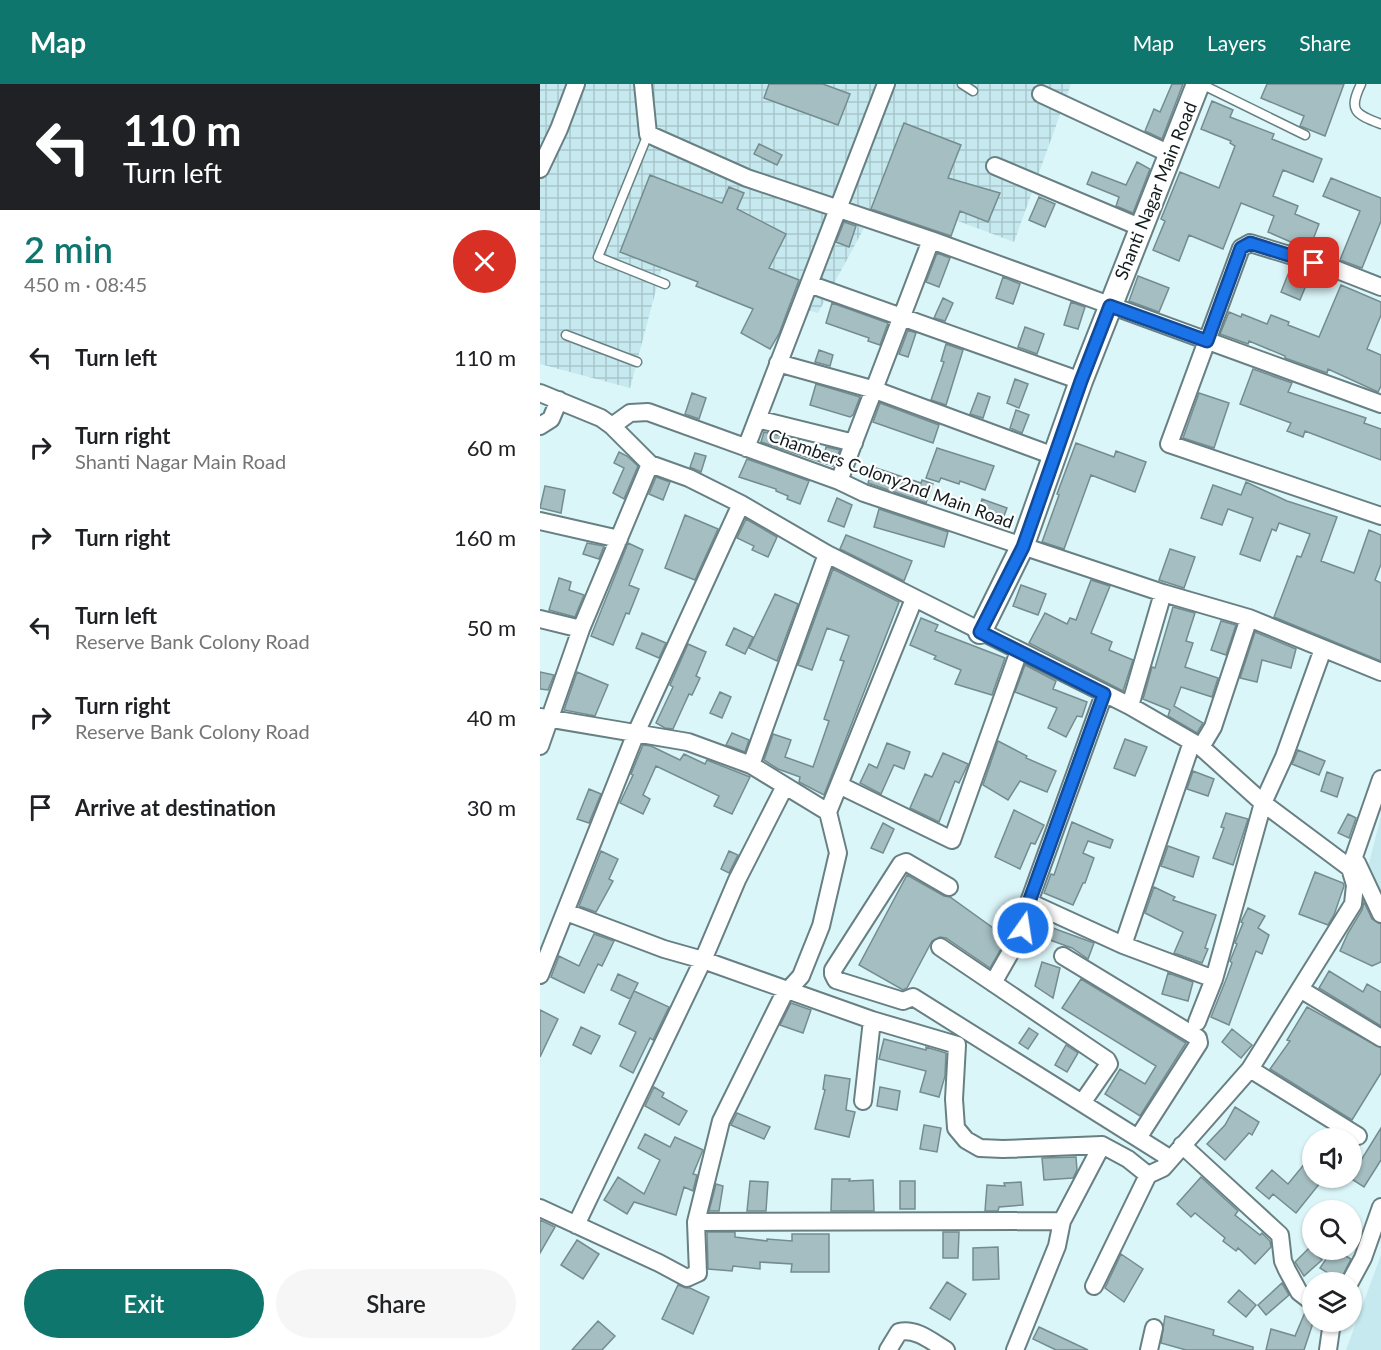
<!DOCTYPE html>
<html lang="en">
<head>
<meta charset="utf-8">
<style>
	:root { --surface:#fff; --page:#f6f6f6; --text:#202124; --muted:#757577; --accent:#0f766e }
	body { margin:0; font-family:Lato,sans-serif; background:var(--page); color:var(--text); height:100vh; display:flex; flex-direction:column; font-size:22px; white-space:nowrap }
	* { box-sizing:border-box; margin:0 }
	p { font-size:20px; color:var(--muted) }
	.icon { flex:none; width:33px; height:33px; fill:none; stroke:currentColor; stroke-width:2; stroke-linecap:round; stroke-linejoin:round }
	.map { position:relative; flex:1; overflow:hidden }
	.panel { display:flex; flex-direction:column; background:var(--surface); width:540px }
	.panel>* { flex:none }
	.hud { background:#202124; color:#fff; overflow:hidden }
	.controls { position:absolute; left:762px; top:1044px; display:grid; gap:12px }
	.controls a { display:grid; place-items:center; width:60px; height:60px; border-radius:50%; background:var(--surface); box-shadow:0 2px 4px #0004; font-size:30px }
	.pin { position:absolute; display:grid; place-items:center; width:51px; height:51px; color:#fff; margin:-26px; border-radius:12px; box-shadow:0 3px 9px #0006 }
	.me { position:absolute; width:66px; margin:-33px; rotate:13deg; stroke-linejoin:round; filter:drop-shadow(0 0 4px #0008) }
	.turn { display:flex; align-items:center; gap:21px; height:126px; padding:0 24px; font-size:27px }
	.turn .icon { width:78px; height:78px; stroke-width:2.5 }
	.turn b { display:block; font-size:42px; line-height:51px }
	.round { display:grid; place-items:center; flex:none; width:63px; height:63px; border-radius:32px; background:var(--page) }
	.summary { display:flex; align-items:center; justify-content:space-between; height:102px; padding:0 24px }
	h1 { font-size:36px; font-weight:600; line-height:45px; color:var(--accent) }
	.primary-button { display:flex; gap:12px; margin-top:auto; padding:12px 24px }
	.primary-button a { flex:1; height:69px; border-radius:36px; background:var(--accent); color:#fff; font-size:24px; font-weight:600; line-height:69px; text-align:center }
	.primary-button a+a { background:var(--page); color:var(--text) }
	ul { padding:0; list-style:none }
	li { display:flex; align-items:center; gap:18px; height:90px; padding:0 24px }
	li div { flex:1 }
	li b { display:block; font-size:22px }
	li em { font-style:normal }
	header { display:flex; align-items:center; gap:36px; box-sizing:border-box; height:84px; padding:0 30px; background:var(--accent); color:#fff }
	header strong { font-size:28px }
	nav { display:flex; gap:33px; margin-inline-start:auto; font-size:21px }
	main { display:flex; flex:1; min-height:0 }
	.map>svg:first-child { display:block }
	.built { fill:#c5e9ee }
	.industrial { fill:url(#industrial-grid) }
	.building { fill:#a4bec1; stroke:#748c90; stroke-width:1.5 }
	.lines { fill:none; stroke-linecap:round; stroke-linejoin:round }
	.lane-casing { stroke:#688083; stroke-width:11 }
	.street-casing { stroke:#688083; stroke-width:20 }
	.secondary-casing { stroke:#688083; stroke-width:26 }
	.lane { stroke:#fff; stroke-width:8 }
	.street { stroke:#fff; stroke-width:16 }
	.secondary { stroke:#fff; stroke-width:22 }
	.route-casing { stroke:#114b97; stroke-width:15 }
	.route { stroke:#1a73e8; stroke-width:10 }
	.labels { text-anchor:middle; stroke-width:4.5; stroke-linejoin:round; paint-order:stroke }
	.street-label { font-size:18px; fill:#131d1e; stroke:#fff }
</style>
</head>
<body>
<header>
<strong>Map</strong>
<nav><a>Map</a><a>Layers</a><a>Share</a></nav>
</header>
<main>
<section class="panel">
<div class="hud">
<div class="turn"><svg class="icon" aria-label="left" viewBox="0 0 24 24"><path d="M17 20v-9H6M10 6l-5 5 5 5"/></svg><div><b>110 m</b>Turn left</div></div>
</div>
<div class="summary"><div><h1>2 min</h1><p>450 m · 08:45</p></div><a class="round" style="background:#d93025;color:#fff"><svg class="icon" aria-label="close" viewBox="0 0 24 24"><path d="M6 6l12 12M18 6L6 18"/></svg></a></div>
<ul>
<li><svg class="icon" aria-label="left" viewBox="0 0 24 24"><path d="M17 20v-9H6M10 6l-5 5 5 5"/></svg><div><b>Turn left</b></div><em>110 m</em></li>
<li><svg class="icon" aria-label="right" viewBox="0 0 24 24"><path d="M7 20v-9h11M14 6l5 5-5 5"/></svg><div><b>Turn right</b><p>Shanti Nagar Main Road</p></div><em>60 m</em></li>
<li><svg class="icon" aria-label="right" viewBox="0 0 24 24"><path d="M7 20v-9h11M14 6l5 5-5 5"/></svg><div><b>Turn right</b></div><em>160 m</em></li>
<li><svg class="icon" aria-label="left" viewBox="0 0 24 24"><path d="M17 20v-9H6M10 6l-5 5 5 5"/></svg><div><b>Turn left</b><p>Reserve Bank Colony Road</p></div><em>50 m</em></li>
<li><svg class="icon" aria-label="right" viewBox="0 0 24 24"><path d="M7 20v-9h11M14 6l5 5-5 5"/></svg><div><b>Turn right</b><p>Reserve Bank Colony Road</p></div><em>40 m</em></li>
<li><svg class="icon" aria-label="arrive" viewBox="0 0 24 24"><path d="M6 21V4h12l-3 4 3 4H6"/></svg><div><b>Arrive at destination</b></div><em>30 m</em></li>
</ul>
<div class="primary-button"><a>Exit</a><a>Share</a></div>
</section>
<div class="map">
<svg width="841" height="1266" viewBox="0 0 841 1266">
	<defs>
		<pattern id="industrial-grid" width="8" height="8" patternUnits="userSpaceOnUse" patternTransform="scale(1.5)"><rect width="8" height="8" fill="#c5e9ee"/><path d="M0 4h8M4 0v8" fill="none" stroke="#a8c7cc"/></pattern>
	</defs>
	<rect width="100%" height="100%" fill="#dbf6f9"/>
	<!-- built -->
	<path class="built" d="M841,732V810L828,783Z
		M841,1171V1266H806Z"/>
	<!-- industrial -->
	<path class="industrial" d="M0,0H531L474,158L343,109L278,229L122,183L90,304L0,280Z"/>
	<!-- building -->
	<path class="building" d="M229,0H283L310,10L298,41L224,14Z
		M632,0H643L622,55L605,47L614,25L620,28Z
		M727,0H804L785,52L760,42L764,32L721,14Z
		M672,17L693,26L690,33L734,50L732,55L782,75L773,98L743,86L733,112L758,122L755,130L779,140L769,166L728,148L734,132L701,119L683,165L649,151L639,177L613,166L625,137L621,135L640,88L679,104L695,62L690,59L691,57L661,45Z
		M364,39L421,61L408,94L460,109L448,138L420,127L411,152L331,125Z
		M219,60L242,71L237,81L214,70Z
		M597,78L610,85L593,129L576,122L579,113L547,100L552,88L586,101Z
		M110,91L182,119L189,103L204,109L197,125L246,150L229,184L259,196L239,250L230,265L201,249L213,225L156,202L158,198L80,168Z
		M791,94L841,114V137L822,184L800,176L820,127L783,112Z
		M499,113L515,120L505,143L489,136Z
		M304,138L316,142L309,163L296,158Z
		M397,169L410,174L399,203L386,198Z
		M751,183L771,189L760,216L741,208Z
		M598,192L629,204L619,228L589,217Z
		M463,193L480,200L473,220L456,214Z
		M801,201L841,218V231L827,265L841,271V302L838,308L788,285L787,289L745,274V272L709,257L708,260L680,250L689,228L701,233L702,230L727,240L731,231L749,238L748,241L779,253Z
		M403,214L413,219L405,237L394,234Z
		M531,218L545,223L538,245L524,241Z
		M292,219L348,239L340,261L328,257L329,254L286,239Z
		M485,243L504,250L497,270L478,263Z
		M368,246L376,249L368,273L359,270Z
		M406,260L423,266L406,321L391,316L404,278L401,277Z
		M279,266L293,271L290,282L275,278Z
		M713,285L752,299L748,308L826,334L824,339L841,345V376L765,347L763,353L747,347L751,339L700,320Z
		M475,295L488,300L479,324L467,319Z
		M276,300L320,313L313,331L310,333L270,321Z
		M152,309L166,314L159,335L145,330Z
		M438,309L450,313L443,334L430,330Z
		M659,309L689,319L674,364L643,354Z
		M340,319L399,341L393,359L333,338Z
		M476,326L489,331L482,349L470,344Z
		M224,348L259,356L258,360L285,368L286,363L300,366L293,382L221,358Z
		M536,359L574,373L576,367L606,378L595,408L551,391L524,465L502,458L519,411L517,410Z
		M397,364L454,382L445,406L420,397L419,400L401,394L399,398L386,394Z
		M79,368L87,372L98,382L84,415L73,409L84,384L74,379Z
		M155,369L166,372L161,388L150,383Z
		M207,375L269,397L260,420L247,415L248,412L236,407V405L199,393Z
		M333,383L381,399L382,396L393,400L386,419L328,399Z
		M116,393L130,398L123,416L109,410Z
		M706,398L747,417L797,433L781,477L814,489L829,446L841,451V480L835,496L841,499V577L734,533L757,472L761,473L770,450L739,439L736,447L732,445L720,477L700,470L713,434L688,425L682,441L661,434L673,401L701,411Z
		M5,402L25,406L21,429L0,424Z
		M297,414L312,421L304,443L288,437Z
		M442,415L467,424L462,437L438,428Z
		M339,425L408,448L404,463L334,443Z
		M145,431L178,445L155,496L125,484Z
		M206,435L237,453L228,473L212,466L214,462L197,454Z
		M306,451L372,477L364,497L300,465Z
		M47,459L64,462L59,475L43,470Z
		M88,459L103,466L89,501L99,505L89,530L86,529L73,561L51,552Z
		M630,465L655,473L644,504L619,496Z
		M293,485L359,518L284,711L259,698L260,693L238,685L224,676L233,650L251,656L245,673L273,683L289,637L284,635L304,577L300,576L309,552L287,544L272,586L258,581Z
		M19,494L31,498L29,506L44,511L35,533L9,526Z
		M551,496L570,502L551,549L572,558L569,566L593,576L583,607L489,559L505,529L527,540L530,534L536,536Z
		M481,501L506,510L498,531L473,522Z
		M235,510L258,520L237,577L209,564Z
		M633,523L655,529L646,557L653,559L645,583L678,594L672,613L641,603L634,622L663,639L657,649L628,632L630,626L603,615L612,583L615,584Z
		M381,534L398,541L395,547L465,574L452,611L415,600L421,586L394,575L396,572L370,561Z
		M681,537L696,541L686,571L671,566Z
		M194,544L213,553L205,570L186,561Z
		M715,548L756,565L751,584L722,576L717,598L700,594Z
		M102,549L126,559L119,574L96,564Z
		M148,560L166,568L156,592L160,594L152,611L149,610L133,645L125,644L116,639L133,603L130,601Z
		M485,581L516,597L513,605L547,618L542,633L537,632L526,653L508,644L517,624L475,608Z
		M0,588L14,591L8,606L0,605Z
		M37,588L68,601L55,632L24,626Z
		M180,608L191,613L182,634L170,629Z
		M192,649L209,656L205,668L186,661Z
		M585,655L607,663L595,692L574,684Z
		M458,657L487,672L486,674L516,687L507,708L480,697L468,716L443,701Z
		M347,659L370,668L364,685L354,681L341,710L320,699L329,680L337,684Z
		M103,661L111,662L140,676L144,670L165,680L167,676L210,693L192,730L174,722L179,712L116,682L103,711L110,715L103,730L80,719L93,691L91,690Z
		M758,666L785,677L779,691L752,680Z
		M403,669L428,680L419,699L415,697L399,738L370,724L385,690L392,693Z
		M653,687L674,695L668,712L647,705Z
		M787,688L803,694L797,713L781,707Z
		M49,705L61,710L49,739L37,735Z
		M474,726L504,741L495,760L491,759L480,785L455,773Z
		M686,729L708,735L693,781L673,774L684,744L681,743Z
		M808,730L816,734L809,754L798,749Z
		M532,738L573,756L570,764L548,757L543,769L554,774L545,799H543L533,821L504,809L511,790L514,791Z
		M343,739L354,745L343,769L331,764Z
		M628,762L659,773L653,793L621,782Z
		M61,767L78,775L69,795L73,797L56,828L39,822Z
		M189,767L198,771L189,789L181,785Z
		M775,788L803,799L804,802L794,831L788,841L759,830Z
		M367,791L404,812L410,813L467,854L450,884L406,854L400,853L392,857L367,904L363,906L319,881Z
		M614,803L635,813L633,816L676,831L665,864L668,865L662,879L634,869L643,848L605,829Z
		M824,818L832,835L841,840V878L832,882L800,867L808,849L822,826Z
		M708,824L725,832L718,844L729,851L722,870L716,867L689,941L671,933L687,893L692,879L690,877L697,860L695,859L703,839L701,838Z
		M499,839L554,859L548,875L532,864L496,851Z
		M54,850L74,857L62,882L58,880L44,909L11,893L19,872L39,882Z
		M502,878L520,884L513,914L495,902Z
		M789,887L823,908L827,900L841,908V942L779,904Z
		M628,889L653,898L648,917L622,910Z
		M78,890L98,899L90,915L71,906Z
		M541,895L646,959L600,1032L565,1010L580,985L605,1000L616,982L522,924Z
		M94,907L129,923L113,956L110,954L93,989L80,982L96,948L79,940Z
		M251,919L271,926L263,949L240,941Z
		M767,923L841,964V989L812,1036L730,985L750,957L747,956Z
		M0,926L18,935L0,973Z
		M41,943L60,952L51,970L33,961Z
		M489,944L498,950L488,965L479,959Z
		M692,945L712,961L701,974L682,958Z
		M344,955L386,966V963L406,969L405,992L399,1013L380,1008L386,987L339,975Z
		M526,961L538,969L527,988L515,981Z
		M285,991L310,995L306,1026L315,1028L309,1053L275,1045L285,1006L283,1005Z
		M114,1003L124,1009L122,1013L147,1027L139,1041L105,1022Z
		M340,1003L360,1007L357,1026L337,1022Z
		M695,1023L719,1038L712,1051L709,1049L685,1076L667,1060L685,1041Z
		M197,1029L230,1043L224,1055L191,1041Z
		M384,1041L401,1044L397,1068L380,1065Z
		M841,1044V1076L824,1103L810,1094Z
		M105,1050L130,1063L135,1053L163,1066L153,1090L157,1091L153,1107L144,1103L136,1131L94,1118L87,1130L64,1116L78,1093L104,1110L120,1076L98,1064Z
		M536,1073L537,1086L533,1094L504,1096L502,1074Z
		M766,1078L772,1083V1094H784L756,1129L733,1110L729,1115L716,1104L732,1086L748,1100Z
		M661,1093L698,1127L695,1131L720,1151L722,1149L730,1157L731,1163L715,1180L698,1164L696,1167L683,1157L685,1154L655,1129L651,1133L637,1120Z
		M292,1095H310L309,1097L333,1096L334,1127H291Z
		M210,1097L228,1098L226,1127H207Z
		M360,1097H375V1125H360Z
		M481,1098L483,1121L459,1123L458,1127H445L447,1101L465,1102L464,1099Z
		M176,1100L183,1102L179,1127H169Z
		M0,1136L15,1143L0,1169Z
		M167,1148H195V1153L227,1157V1155L252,1157V1150H289V1188H251L252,1180L220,1178V1185L193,1182L192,1187L168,1185Z
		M403,1148H419L418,1174H403Z
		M37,1156L59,1170L43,1195L21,1181Z
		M458,1163L459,1195L433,1196V1164Z
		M770,1163L782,1176L764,1192L755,1178Z
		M792,1166H796L811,1175L800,1197L780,1184Z
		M581,1170L603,1185L584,1218L565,1204Z
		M407,1198L426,1210L410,1236L390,1224Z
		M742,1199L749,1211L726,1231L718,1221Z
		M138,1201L146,1204H150L169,1213L153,1250L122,1235Z
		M699,1206L716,1221L706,1233L688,1218Z
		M766,1226L772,1228V1242L764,1266H726L731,1245L755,1252Z
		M625,1232L674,1246L673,1251L713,1263V1266H646L621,1259Z
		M58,1237L75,1252L62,1266H32Z
		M499,1243L548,1266H516L493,1255Z"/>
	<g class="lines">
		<!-- lane casing -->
		<g class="lane-casing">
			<path id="lane" d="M422,0L433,7
				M661,0L765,51
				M821,0C808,27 815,30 841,40
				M108,50L58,173L125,200
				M26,251L97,278"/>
		</g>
		<!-- street casing -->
		<g class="street-casing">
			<path id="street" d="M103,0L108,50L207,94L391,156L841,320
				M501,10L630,70
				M455,82L602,144
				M0,85L19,45L36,0
				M269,200L541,297
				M841,203L795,185L710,159L701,164L629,360L841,432
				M238,279L335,306L514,372
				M0,309L61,334L72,342L110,380L149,394L201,420L287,470L590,622L661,663L723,719L810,784L815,801L813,820L710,985L623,1084L608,1091L588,1075L562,1061L522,1137L517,1162L475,1266
				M217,335L314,359
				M0,342L11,335L19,316
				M72,342L90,329L108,328L299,397L324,409L623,509L709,534L841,588
				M206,364L346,0
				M299,397L391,156
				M0,437L79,455
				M0,535L41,545
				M564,610L489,818L583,861L652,658
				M590,622L623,509
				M0,633L148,658L211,681L288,728L298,769L281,842L261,892L243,912L181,1037L156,1138L522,1137
				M0,662L41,545L110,380
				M661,663L673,643L709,534
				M211,681L287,470
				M299,701L412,756L479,567
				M288,728L374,515
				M817,779L841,830
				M810,784L841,695
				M409,803L366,778L361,780L293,886V890L296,896L363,917L373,913L631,1075
				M26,828L124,865L163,876L332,936L417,961L414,1015L416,1044L426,1056L440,1064L463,1065L562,1061
				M583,861L674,895
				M400,863L567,976L569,980L542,1019
				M523,872L658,954L659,959L598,1054
				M0,891L96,649L201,420
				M453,899L481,850L489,818
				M760,905L841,954
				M657,938L674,895L723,719L744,673L783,565
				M710,985L818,1052
				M323,1017L332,936
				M642,1061L740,1151L743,1177L747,1186L759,1208L772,1218
				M0,1124L119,1179L147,1194L158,1189L156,1138
				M36,1141L163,876L197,796L245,702
				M810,1198L823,1174L841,1123
				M554,1202L608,1091
				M348,1266L359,1248C376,1244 391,1257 406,1266
				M609,1266L614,1244
				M788,1266L792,1238"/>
		</g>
		<!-- secondary casing -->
		<g class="secondary-casing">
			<path id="secondary" d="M440,548L482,463L541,297L658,0"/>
		</g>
		<!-- lane -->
		<use href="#lane" class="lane"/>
		<!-- street -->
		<use href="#street" class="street"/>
		<!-- secondary -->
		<use href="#secondary" class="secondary"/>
	</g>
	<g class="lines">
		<!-- route casing -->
		<g class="route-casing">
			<path id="route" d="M483,844L489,818L564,610L440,548L483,463L541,297L570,222L667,257L701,164L710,159L774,179"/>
		</g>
		<!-- route -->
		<use href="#route" class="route"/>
	</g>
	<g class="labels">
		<!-- street labels -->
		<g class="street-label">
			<text transform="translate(616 107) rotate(-68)" y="6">Shanti Nagar Main Road</text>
			<text transform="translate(351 395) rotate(20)" y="6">Chambers Colony2nd Main Road</text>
		</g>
	</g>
</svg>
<div class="controls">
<a><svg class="icon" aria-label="sound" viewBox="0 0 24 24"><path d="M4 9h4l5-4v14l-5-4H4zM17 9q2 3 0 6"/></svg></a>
<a><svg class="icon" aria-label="search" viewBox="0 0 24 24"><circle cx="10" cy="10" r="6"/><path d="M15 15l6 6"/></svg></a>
<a><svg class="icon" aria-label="layers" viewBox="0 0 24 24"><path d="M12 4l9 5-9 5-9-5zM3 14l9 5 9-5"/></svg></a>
</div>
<div class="pin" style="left:774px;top:179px;background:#d93025"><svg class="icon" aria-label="arrive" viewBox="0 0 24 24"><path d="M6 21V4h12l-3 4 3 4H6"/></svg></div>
<svg class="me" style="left:483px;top:844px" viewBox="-20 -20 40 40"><circle r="17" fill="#1a73e8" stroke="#fff" stroke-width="3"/><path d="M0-11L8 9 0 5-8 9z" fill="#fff"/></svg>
</div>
</main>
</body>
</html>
